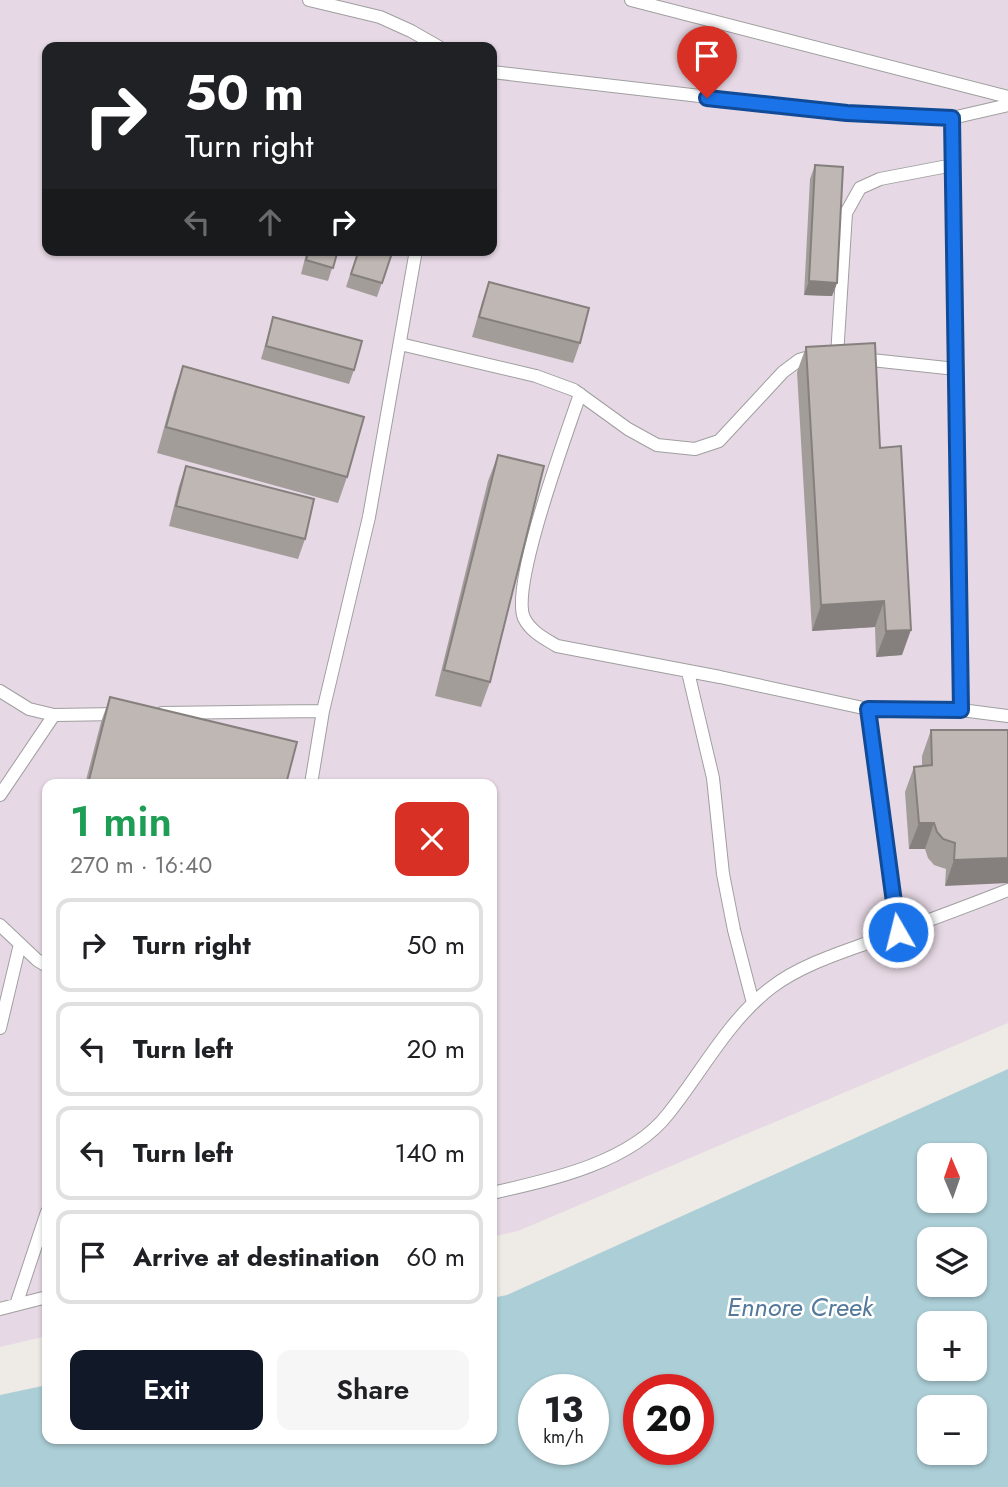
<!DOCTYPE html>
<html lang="en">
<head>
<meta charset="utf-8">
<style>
	:root { --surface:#fff; --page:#f6f6f6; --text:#202124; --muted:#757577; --line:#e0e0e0; --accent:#111827 }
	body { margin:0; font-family:Jost,sans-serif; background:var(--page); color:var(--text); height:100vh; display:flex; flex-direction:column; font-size:26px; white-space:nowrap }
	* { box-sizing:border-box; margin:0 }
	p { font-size:23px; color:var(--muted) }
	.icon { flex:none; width:38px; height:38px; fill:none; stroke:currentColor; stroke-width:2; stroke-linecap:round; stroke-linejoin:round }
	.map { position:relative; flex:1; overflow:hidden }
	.sheet { position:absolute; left:42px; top:779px; width:455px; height:665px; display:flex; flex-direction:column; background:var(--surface); border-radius:14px; box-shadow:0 2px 5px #0004 }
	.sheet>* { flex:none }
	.guide { position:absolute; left:42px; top:42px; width:455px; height:214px; border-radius:14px; box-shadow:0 2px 5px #0004; background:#202124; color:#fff; overflow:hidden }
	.needle { width:46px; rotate:358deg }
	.buttons { position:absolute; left:917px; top:1143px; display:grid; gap:14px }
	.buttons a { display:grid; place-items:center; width:70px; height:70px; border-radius:14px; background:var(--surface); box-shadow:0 2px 5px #0004; font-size:35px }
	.speed { position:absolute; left:518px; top:1374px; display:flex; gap:14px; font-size:35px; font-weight:700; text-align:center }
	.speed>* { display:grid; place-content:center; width:91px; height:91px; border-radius:50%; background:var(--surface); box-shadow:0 2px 5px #0004; line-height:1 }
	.speed small { font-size:18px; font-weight:400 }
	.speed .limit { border:10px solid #d22; background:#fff; color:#111 }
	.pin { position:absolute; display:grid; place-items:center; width:60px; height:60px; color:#fff; margin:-72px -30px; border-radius:50% 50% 50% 0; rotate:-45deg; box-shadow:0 0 7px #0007 }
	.pin .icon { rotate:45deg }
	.me { position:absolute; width:77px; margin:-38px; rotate:352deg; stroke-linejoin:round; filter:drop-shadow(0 0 5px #0008) }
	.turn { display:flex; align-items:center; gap:24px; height:147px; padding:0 28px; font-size:32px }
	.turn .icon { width:91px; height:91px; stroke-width:2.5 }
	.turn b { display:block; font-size:49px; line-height:60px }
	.lanes { display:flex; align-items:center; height:66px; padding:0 28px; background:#0003; justify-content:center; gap:35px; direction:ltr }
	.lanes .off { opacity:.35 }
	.round { display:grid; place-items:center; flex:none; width:74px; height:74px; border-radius:14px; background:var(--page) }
	.head { display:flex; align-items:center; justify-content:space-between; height:119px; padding:0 28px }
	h1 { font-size:42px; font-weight:600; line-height:52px; color:#1e9e55 }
	.primary-button { display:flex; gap:14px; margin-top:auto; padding:14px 28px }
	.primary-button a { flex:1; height:80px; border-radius:14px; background:var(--accent); color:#fff; font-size:28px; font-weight:600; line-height:80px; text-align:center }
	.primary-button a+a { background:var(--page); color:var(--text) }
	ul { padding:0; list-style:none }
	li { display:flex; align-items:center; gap:21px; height:94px; margin:0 14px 10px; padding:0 14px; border:4px solid var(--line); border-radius:14px }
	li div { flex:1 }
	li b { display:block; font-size:26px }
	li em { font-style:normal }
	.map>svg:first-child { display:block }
	.industrial { fill:#e6d8e4; fill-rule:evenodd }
	.water { fill:#acced6; fill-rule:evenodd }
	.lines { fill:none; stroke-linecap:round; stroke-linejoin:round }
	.lane-casing { stroke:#9f9f9f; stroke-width:14 }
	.lane { stroke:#fff; stroke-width:12 }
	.wall { fill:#a39d9a }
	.shaded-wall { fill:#85807d }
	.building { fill:#beb7b3; stroke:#85807d; stroke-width:2 }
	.route-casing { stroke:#114b97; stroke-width:18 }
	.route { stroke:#1a73e8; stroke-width:12 }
	.labels { text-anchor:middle; stroke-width:5; stroke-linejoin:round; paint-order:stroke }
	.water-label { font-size:26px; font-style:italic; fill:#54799b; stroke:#fff }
</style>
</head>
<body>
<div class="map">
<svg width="1008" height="1487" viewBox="0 0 1008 1487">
	<rect width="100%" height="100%" fill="#eeebe6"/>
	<!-- industrial -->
	<path class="industrial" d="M0,0H1008V1023L518,1231L492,1237V784H47V1336L0,1347ZM47,47H492V250H47Z"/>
	<!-- water -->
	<path class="water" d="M1008,1069V1487H0V1395L47,1385V1438H492V1298L507,1295ZM929,1155H975V1200H929ZM929,1239H975V1284H929ZM929,1323H975V1368H929ZM534,1390H593V1449H534ZM639,1390H698V1449H639ZM975,1407V1452H929V1407Z"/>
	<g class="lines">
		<!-- lane casing -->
		<g class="lane-casing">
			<path id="lane" d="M309,0L380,17L411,31L439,47
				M631,0L1008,97
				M492,72L847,113L952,118L1008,105
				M952,118L961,710
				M400,344L536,376L574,390L628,429L657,445L695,449L719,441L783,372L799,360L816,355
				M837,356L846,213L860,188L880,179L953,165
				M862,359L956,369
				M580,394C567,433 510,586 524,618C531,632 544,638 557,646L720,677L868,709L961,710L1008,716
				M688,672L713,778L723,874L734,930L753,1003
				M0,691L29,709L54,715L120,714
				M868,709L898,932
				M162,713L323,711
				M311,784L323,711L369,517L416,250
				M0,795L54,715
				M0,925L37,960L47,966
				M0,1028L20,944
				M492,1193C550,1180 630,1163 668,1114C702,1072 728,1020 772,987C801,965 840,953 873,941C918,924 963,908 1008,890
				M16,1305L47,1212
				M0,1309L47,1297"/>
		</g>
		<!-- lane -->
		<use href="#lane" class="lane"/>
	</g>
	<!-- wall -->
	<path class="wall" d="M815,165L837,283L832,296L804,295L810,179Z
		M307,250H338L328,281L301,274Z
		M358,250H393L377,297L346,287Z
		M489,282L580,343L573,363L472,337L482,302Z
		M273,317L354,370L349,384L261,359Z
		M806,347L880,448L902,655L876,657L875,627L812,631L797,372Z
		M183,366L347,477L338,503L157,453L174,392Z
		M498,455L490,682L481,707L435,696L488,481Z
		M186,466L305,539L298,559L169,526L179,486Z
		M110,697L286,784H85L101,722Z
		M931,730H1008L945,886L946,869L934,865L928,858L925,849H909L905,792L914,767L922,766V756Z"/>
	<!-- shaded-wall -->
	<path class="shaded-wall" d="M809,281L837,283L832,296L804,295Z
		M884,601L875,627L812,631L821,605Z
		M911,630L902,655L876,657L886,631Z
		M919,823H934L925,849H909Z
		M1008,858V883L945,886L954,860Z"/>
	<!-- building -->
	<path class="building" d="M815,165L843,167L837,283L809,281Z
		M309,250H338L333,268L306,260Z
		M359,250H393L382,283L351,274Z
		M489,282L589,308L580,343L479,317Z
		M273,317L362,341L354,370L266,346Z
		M875,343L880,448L901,446L911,630L886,631L884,601L821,605L806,347Z
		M183,366L364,417L347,477L166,427Z
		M498,455L544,466L490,682L444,670Z
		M186,466L314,499L305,539L176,506Z
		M110,697L297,742L286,784H88Z
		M931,730H1008V858L954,860L955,843L943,839L937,832L934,823H919L914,767L932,765Z"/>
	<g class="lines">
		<!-- route casing -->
		<g class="route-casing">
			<path id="route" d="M707,98L847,113L952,118L961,710L868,709L898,932"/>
		</g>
		<!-- route -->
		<use href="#route" class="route"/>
	</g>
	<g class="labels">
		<!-- water labels -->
		<g class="water-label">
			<text x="800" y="1316">Ennore Creek</text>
		</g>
	</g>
</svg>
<div class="buttons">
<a><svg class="needle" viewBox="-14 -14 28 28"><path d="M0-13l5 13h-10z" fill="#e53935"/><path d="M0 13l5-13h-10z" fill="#757577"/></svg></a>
<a><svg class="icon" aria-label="layers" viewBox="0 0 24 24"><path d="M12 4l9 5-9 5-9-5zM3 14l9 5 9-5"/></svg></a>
<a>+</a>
<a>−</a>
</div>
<div class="speed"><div>13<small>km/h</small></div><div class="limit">20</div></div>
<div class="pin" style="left:707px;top:98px;background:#d93025"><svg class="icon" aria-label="arrive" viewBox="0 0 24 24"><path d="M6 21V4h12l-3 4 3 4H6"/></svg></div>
<svg class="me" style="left:898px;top:932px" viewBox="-20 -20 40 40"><circle r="17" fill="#1a73e8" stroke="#fff" stroke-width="3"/><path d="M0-11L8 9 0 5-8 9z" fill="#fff"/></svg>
<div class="guide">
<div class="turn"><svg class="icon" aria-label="right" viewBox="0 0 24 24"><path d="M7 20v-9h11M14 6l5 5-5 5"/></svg><div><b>50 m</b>Turn right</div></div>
<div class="lanes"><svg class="icon off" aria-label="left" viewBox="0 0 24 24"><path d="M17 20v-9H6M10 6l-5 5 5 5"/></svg><svg class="icon off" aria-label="ahead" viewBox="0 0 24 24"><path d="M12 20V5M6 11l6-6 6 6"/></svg><svg class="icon" aria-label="right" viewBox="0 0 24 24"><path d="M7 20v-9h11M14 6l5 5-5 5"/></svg></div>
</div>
<section class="sheet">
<div class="head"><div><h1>1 min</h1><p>270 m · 16:40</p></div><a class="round" style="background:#d93025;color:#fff"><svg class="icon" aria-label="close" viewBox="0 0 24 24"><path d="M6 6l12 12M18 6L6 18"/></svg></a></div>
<ul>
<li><svg class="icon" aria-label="right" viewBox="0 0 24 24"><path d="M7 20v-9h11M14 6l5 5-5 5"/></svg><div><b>Turn right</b></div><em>50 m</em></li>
<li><svg class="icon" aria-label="left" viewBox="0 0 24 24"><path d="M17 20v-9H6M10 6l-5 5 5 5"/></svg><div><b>Turn left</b></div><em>20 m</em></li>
<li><svg class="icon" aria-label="left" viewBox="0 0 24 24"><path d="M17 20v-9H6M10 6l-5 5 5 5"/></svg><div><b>Turn left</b></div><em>140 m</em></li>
<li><svg class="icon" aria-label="arrive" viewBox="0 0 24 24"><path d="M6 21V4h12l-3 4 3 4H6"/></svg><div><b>Arrive at destination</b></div><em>60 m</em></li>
</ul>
<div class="primary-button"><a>Exit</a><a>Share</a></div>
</section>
</div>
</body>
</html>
